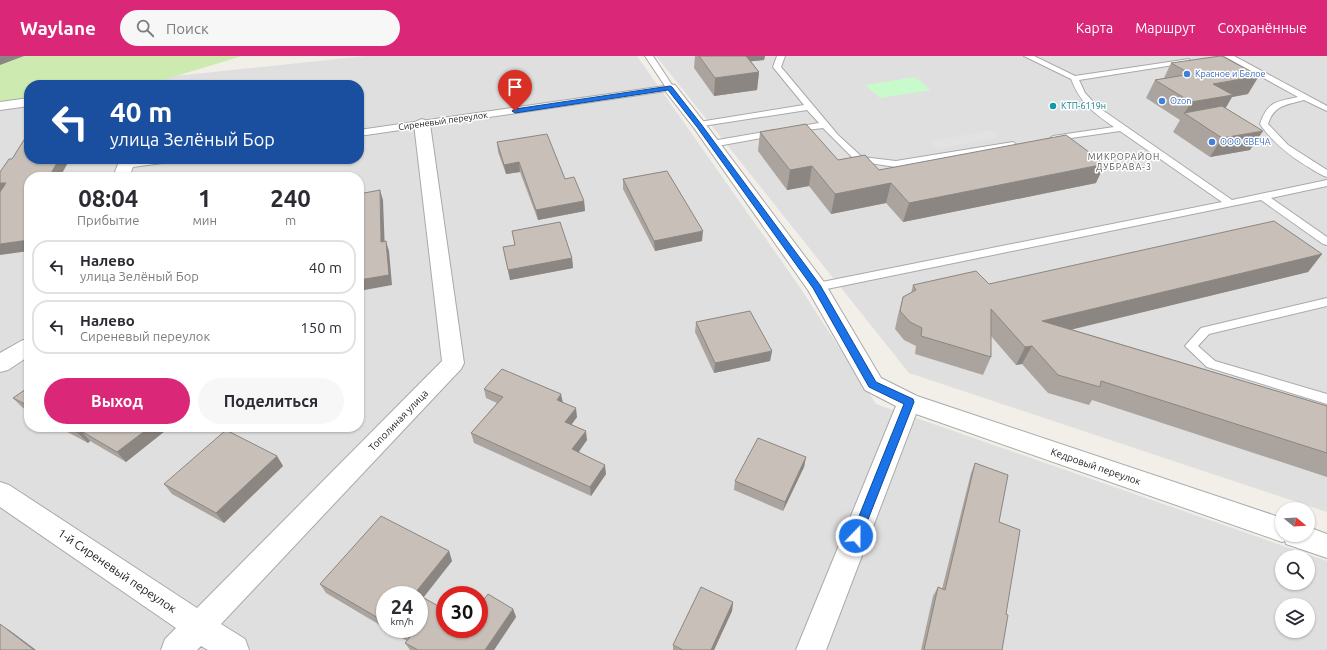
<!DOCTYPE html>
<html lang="ru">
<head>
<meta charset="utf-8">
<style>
	:root { --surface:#fff; --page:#f7f7f7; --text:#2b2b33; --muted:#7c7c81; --line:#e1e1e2; --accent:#db2777 }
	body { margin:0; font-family:Ubuntu,sans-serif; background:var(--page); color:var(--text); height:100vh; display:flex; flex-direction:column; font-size:15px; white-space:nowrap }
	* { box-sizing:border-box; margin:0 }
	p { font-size:13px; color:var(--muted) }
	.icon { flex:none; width:22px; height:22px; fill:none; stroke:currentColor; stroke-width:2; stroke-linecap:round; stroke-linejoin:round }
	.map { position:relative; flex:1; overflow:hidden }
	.side { position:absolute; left:24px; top:116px; width:340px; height:260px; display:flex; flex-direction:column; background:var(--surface); border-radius:16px; box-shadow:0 1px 3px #0004 }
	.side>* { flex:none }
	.banner { position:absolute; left:24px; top:24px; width:340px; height:84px; border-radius:16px; box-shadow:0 1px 3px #0004; background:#1a4fa0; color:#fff; overflow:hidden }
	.needle { width:26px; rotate:108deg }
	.buttons { position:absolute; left:1275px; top:446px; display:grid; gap:8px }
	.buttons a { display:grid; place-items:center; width:40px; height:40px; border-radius:50%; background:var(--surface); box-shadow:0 1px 3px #0004; font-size:20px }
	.speed { position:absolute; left:376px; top:530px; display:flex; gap:8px; font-size:20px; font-weight:700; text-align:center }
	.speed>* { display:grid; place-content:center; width:52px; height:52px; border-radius:50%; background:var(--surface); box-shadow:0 1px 3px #0004; line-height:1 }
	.speed small { font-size:10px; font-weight:400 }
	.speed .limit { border:6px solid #d22; background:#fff; color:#111 }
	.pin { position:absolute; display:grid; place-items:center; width:34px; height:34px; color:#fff; margin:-41px -17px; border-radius:50% 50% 50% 0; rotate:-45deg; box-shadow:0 0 4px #0007 }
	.pin .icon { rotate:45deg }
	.me { position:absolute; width:44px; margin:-22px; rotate:22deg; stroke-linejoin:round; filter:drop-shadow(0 0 3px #0008) }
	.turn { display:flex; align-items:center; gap:14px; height:84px; padding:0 20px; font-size:18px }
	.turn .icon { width:52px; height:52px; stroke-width:2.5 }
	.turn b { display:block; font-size:28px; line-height:34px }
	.eta { display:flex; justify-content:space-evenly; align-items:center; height:68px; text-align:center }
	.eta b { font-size:24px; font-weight:600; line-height:28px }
	.action { display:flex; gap:8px; margin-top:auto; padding:8px 20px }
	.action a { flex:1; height:46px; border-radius:24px; background:var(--accent); color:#fff; font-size:16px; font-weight:600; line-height:46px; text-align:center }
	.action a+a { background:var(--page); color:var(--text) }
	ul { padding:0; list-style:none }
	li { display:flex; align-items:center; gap:12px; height:54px; margin:0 8px 6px; padding:0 12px; border:2px solid var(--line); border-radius:16px }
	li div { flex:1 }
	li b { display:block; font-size:15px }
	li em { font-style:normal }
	header { display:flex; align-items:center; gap:24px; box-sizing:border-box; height:56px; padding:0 20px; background:var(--accent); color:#fff }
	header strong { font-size:19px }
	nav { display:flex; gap:22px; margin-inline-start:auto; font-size:14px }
	.search { width:280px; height:36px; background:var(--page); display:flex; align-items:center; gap:10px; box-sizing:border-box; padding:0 14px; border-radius:22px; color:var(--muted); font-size:15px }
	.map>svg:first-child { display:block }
	.residential { fill:#e0dfdf; fill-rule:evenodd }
	.grass { fill:#cdebb0 }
	.park { fill:#c8facc }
	.parking { fill:#e2e2e2 }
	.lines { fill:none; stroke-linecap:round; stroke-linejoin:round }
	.service-casing { stroke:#a9a9a9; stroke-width:2 }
	.minor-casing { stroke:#a9a9a9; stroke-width:2 }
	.service { fill:#fff; fill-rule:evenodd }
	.minor { fill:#fff; fill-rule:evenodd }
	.wall { fill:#aba49e }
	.shaded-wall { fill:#8b8681 }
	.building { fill:#c7bfb8; stroke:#8b8681 }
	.route { fill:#1a73e8; stroke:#114b97 }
	.shop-dot { fill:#3f7fe0; stroke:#fff; stroke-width:1.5 }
	.culture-dot { fill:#0f9aa8; stroke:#fff; stroke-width:1.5 }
	.labels { text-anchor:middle; stroke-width:3; stroke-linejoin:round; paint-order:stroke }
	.far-shop-label { font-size:9px; fill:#366cbe; stroke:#fff; text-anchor:start }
	.far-culture-label { font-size:9px; fill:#0d838f; stroke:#fff; text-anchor:start }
	.far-street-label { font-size:9px; fill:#222; stroke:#fff }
	.far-neighbourhood-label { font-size:9px; letter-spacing:1px; fill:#555; stroke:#fff }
	.street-label { font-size:10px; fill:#222; stroke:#fff }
	.near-street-label { font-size:12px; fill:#222; stroke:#fff }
</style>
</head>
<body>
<header>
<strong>Waylane</strong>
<div class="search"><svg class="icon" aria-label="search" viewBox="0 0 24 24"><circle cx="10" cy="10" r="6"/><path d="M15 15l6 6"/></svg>Поиск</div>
<nav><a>Карта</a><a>Маршрут</a><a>Сохранённые</a></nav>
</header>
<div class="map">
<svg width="1327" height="594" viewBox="0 0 1327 594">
	<rect width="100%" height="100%" fill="#f2efe9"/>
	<!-- residential -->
	<path class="residential" d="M366,0H637L797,227L876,348L1327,505V594H0V39L29,36V103H359V29H88ZM29,121H359V371H29ZM1282,501H1308V527H1282ZM385,539H419V573H385ZM445,539H479V573H445ZM1282,549H1308V575H1282Z
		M656,0H1327V456L909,317Z"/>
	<!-- grass -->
	<path class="grass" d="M0,0H242L150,28L29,29V43L0,46Z"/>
	<!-- park -->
	<path class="park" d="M915,21L931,34L880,42L865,29Z"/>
	<!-- parking -->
	<path class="parking" d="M991,74L999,81L937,93L929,86Z"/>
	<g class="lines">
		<!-- service casing -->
		<g class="service-casing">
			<path id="service" d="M645,0H653L674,32L673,34L359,80V74L665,30Z
				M777,0H785L781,11L838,79L862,101L896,105L1013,86L1017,89L1013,92L896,111L856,105L823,72L790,76L789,74L790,72L819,67L807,54L696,71L695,69L699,66L804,49L773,11Z
				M1024,0H1034L1075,20L1189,3L1190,5L1186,7L1079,24L1085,37L1098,51L1232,144L1327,124V130L1271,142L1327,181V189L1323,188L1261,144L817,235L813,234L812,231L813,228L817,227L1222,146L1120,75L1050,85L1049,83L1053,80L1114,71C1093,56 1081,48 1071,23Z
				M1224,0H1234L1327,50V55L1304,44C1286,49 1274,49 1268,68L1288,89L1327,114V121C1321,119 1315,115 1310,112C1290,100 1273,87 1260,68C1268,45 1276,46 1298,41Z
				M775,74L779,77L778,79L712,91L708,88L712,85Z
				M150,103H174L170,106L125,112L120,109L125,106Z
				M1327,242V250L1209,278L1198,290L1215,305L1327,338V348L1207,311L1185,290L1201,272Z"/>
		</g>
		<!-- minor casing -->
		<g class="minor-casing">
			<path id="minor" d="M670,28L675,29L704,66L824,226L881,322L917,340L1282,462V479H1308V471L1327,478V502L1286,488L1285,485L1282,486L916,358L826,594H796L896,350L865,334L808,234L694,72L663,32L665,29Z
				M29,42V50L0,54V46Z
				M422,63L427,65L430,68L464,307L461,313L221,568L245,583L249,594H208L201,590L197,594H161L165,583L176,572L0,451V426L9,429L197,552L442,305L414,68L417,65Z
				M120,103H136L129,121H113Z
				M29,282V300L8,314L0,316V297L21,285Z"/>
		</g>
		<!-- service -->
		<use href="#service" class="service"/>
		<!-- minor -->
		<use href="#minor" class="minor"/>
	</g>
	<!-- wall -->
	<path class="wall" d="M695,0H765L764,4L751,5L759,16L757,34L714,40L694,12Z
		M1171,7L1248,38L1232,41L1225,53L1250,94L1210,101L1173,76L1180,64L1146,42L1155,24L1164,22Z
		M760,76L838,104L879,114L1096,127L903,166L886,147L831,158L809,130L787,134L758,95Z
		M497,86L565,123L584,145L585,155L538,164L520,116L506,118L498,96Z
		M623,123L702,185L655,195L623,133Z
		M512,175L572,202L573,212L510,224L503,191L515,189Z
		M1322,198L1308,216L1071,273L1327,350V421L1092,344L1089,349L1048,337L1022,308L1016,309L991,280V301L983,319L915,298L916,290L904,284L895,273L898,259L903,241L911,237L913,229L989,228Z
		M696,266L772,295L770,305L714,317L695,276Z
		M29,331V355L23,352L13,342Z
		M484,333L563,346L577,361L572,368L587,384L578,396L606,418L591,440L474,387L471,377L497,347L486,342Z
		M58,371H170L126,406L90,385L88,387Z
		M277,400L283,410L224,467L172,438L164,428Z
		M806,401L804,411L783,455L734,434L735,425Z
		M975,407L999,466L1006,558L1002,594H921L933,540L938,531L942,533L971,417Z
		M449,495L452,505L423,541L445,573L513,553L516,561L494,594H410L405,587L407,585L387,573H419L385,539V572L326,537L320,528Z
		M733,546L732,555L714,594H673V589Z"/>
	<!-- shaded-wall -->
	<path class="shaded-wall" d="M0,0H24L0,9Z
		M737,0H765L764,4L736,7Z
		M759,16L757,34L714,40L715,22Z
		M1259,20L1248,38L1232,41L1222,58H1184L1191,46L1213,28Z
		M1263,75L1250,94L1210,101L1222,82Z
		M59,103H70L60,121H49Z
		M519,106L520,116L506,118L504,109Z
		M1105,108L1096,127L903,166L909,147Z
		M812,110L809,130L787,134L790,114Z
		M0,127H6L0,138Z
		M891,127L886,147L831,158L835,138Z
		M380,134L383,144L385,196L381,186Z
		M584,145L585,155L538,164L536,154Z
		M703,175L702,185L655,195L654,185Z
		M29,184V195L0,199V188Z
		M386,185L389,195L392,229L359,235V224Z
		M1322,198L1308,216L1033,283L1042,265Z
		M572,202L573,212L510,224L508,214Z
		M1032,290L1022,308L1016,309L1025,291Z
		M772,295L770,305L714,317L715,307Z
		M561,338L563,347L557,344Z
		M576,352L577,361L566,375L565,366Z
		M150,371H170L126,406L117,396Z
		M81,375L90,385L88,387L78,377Z
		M586,375L587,384L574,403L572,393Z
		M277,400L283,410L224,467L216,457Z
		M806,401L804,411L783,455L785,446Z
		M605,409L606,418L591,440L590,431Z
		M449,495L452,505L420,546L415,537Z
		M733,546L732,555L714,594H711Z
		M513,553L516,561L494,594H485Z
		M0,568L12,576L36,594H34Z"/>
	<!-- building -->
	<path class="building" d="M699,0H746L759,16L715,22Z
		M1220,0H1222L1259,20L1213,28L1233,39L1191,46L1155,24L1191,18L1171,7Z
		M1222,50L1263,75L1222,82L1184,57Z
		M806,68L838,104L865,99L879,114L1066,79L1105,108L909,147L891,127L835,138L812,110L790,114L760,76Z
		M29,76V103H59L49,121H29V184L0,188V136L6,127H0V116L9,103H12Z
		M547,78L565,123L574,121L584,145L536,154L519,106L504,109L497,86Z
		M667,115L703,175L654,185L623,123Z
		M380,134L381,186L386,185L389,219L359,224V138Z
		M1274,165L1322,198L1042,265L1327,350V397L1101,325L1100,331L1058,319L1032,290L1025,291L991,253V301L921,280L922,272L910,266L900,255L903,241L916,234L913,229L976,215L989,228Z
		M560,166L572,202L508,214L503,191L515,189L512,175Z
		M750,255L772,295L715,307L696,266Z
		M502,313L561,338L557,344L576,352L565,366L586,375L572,393L605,409L590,431L471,377L503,341L484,333Z
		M29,331V350L13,342Z
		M67,371H150L117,396L81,375L78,377Z
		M226,374L277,400L216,457L164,428Z
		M758,382L806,401L785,446L735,425Z
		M975,407L1008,419L999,466L1020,474L1006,558L1008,559L1002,594H924L938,531L945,534Z
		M381,460L449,495L415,537L419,539H385V566L320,528Z
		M701,531L733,546L711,594H683L673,589Z
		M488,538L513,553L485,594H418L405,587L410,581L396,573H419V539L445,554V573H479V550Z
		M0,568L34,594H0Z"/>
	<!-- route -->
	<path class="route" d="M670,30L672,31L701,68L820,229L876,326L913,343L914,346L860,484L856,485L852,484L851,480L904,348L869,331L813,232L697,71L668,34L515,57L512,55L515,53Z"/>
	<!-- markers -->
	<g class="shop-dot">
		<circle cx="1187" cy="18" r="4"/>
		<circle cx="1162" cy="45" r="4"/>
		<circle cx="1212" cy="86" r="4"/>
	</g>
	<circle class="culture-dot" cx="1053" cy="50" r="4"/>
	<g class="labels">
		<!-- far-shop labels -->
		<g class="far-shop-label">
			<text x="1195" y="21">Красное и Белое</text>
			<text x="1170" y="48">Ozon</text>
			<text x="1220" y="89">ООО СВЕЧА</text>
		</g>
		<!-- far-culture labels -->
		<g class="far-culture-label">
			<text x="1061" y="53">КТП-6119н</text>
		</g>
		<!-- far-street labels -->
		<g class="far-street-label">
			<text transform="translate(443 65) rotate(-8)" y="3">Сиреневый переулок</text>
		</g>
		<!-- far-neighbourhood labels -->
		<g class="far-neighbourhood-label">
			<text x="1124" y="104">МИКРОРАЙОН<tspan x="1124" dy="10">ДУБРАВА-3</tspan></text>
		</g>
		<!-- street labels -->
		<g class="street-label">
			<text transform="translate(398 364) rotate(-46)" y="4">Тополиная улица</text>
			<text transform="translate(1096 410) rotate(19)" y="4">Кедровый переулок</text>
		</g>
		<!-- near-street labels -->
		<g class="near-street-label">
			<text transform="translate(117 515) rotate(34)" y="4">1-й Сиреневый переулок</text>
		</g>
	</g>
</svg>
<div class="buttons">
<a><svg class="needle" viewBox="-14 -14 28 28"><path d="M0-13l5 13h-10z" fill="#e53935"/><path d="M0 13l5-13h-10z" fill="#7c7c81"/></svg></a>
<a><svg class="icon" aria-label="search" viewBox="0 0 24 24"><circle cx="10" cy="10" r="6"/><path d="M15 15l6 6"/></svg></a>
<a><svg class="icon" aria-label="layers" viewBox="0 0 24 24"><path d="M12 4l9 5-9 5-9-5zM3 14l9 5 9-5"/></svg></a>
</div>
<div class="speed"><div>24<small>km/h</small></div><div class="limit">30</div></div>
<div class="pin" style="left:515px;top:55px;background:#d93025"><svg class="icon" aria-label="arrive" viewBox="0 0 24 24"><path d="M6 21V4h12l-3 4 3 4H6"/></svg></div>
<svg class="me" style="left:856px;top:480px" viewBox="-20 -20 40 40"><circle r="17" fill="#1a73e8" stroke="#fff" stroke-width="3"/><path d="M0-11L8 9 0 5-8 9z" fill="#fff"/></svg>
<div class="banner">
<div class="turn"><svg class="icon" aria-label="left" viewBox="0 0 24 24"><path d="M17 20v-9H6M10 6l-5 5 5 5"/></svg><div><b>40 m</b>улица Зелёный Бор</div></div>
</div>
<section class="side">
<div class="eta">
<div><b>08:04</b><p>Прибытие</p></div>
<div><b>1</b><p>мин</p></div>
<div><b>240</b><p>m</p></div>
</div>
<ul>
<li><svg class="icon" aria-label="left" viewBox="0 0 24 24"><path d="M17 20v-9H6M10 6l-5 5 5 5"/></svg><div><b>Налево</b><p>улица Зелёный Бор</p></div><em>40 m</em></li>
<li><svg class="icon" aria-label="left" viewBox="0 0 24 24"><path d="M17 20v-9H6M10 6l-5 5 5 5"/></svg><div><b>Налево</b><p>Сиреневый переулок</p></div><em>150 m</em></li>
</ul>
<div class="action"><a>Выход</a><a>Поделиться</a></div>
</section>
</div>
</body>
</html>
